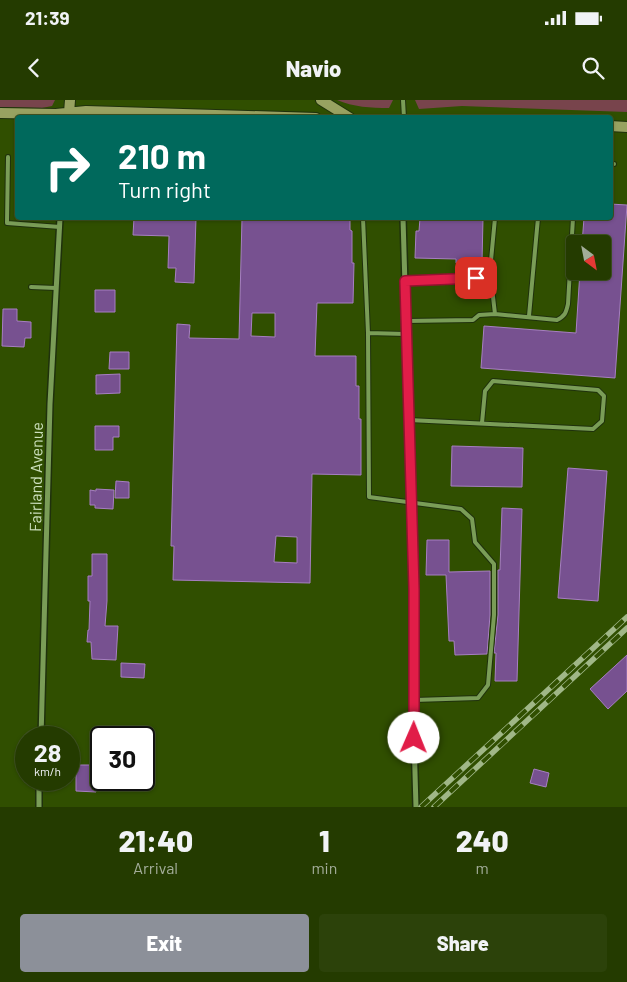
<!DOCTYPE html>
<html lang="en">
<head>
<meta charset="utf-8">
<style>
	:root { --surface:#243b00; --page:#2c420a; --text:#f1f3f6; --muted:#a3ad99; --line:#415522; --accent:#8c9099 }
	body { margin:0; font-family:Barlow,sans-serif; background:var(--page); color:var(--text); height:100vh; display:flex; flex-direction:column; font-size:19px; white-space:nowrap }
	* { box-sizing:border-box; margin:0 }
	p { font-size:16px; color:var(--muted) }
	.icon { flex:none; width:28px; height:28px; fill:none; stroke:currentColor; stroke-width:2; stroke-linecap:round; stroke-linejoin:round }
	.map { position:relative; height:707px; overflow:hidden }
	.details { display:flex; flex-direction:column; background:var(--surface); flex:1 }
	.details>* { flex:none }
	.guide { position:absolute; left:15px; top:15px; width:598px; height:105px; border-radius:5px; box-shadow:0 1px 4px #0004,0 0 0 1px var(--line); background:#00695c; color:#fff; overflow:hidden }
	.needle { width:32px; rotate:148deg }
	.fabs { position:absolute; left:566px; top:135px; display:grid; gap:10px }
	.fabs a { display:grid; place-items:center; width:45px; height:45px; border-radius:5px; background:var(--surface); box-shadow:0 1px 4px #0004,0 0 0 1px var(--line); font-size:25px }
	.speed { position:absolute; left:15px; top:626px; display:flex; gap:10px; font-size:25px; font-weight:700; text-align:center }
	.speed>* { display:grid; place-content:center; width:65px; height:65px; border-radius:50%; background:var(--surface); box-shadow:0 1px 4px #0004,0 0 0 1px var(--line); line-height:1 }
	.speed small { font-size:12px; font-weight:400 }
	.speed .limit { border:2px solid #111; border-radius:8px; background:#fff; color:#111 }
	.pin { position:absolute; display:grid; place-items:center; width:42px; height:42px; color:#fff; margin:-21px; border-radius:10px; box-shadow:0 2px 8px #0006 }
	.me { position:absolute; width:55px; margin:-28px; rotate:1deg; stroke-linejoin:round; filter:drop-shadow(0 0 4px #0008) }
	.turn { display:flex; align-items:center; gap:18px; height:105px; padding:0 20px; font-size:22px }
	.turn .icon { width:65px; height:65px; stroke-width:2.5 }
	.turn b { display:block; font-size:35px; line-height:42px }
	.eta { display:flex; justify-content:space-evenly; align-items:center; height:85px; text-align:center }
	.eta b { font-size:30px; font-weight:800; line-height:35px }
	.action { display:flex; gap:10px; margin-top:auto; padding:10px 20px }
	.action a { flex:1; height:58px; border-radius:5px; background:var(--accent); color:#fff; font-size:20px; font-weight:800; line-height:58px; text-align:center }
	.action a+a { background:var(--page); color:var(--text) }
	.status { display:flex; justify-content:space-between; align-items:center; height:35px; padding:0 25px; background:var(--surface); direction:ltr }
	.status svg { height:14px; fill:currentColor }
	header { display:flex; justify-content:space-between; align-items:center; height:65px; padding:0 20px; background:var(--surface); font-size:22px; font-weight:800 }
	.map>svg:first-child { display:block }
	.green { fill:#78444c }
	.building { fill:#775190; stroke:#a77fc2; fill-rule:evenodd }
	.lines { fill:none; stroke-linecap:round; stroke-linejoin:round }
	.lane-casing { stroke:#1f310c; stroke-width:6 }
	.street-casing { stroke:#1f310c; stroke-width:8 }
	.secondary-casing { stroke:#1f310c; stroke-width:12 }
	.lane { stroke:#7a9d57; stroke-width:4 }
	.street { stroke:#7a9d57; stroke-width:5 }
	.secondary { stroke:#98a261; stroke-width:10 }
	.rail-casing { stroke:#a0b787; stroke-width:5.5 }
	.rail { stroke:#304f00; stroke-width:4; stroke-dasharray:11; stroke-linecap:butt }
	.route-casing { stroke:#92132f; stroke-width:12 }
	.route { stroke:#e11d48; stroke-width:9 }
	.labels { text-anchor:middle; stroke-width:4; stroke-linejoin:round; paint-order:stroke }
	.street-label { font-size:16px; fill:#cce0bc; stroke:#304f00 }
</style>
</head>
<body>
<div class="status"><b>21:39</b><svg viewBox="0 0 49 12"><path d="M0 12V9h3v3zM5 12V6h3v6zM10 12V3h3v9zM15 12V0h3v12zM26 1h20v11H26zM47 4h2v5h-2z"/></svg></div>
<header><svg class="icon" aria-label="back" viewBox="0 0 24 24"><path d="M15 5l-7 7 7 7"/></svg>Navio<svg class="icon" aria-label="search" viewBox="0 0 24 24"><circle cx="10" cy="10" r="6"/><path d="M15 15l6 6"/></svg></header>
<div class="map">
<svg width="627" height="707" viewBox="0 0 627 707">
	<rect width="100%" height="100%" fill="#304f00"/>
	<!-- green -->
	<path class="green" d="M0,0H55L52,6L42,8L0,7Z
		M337,0H393L389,8C371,8 353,7 337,0Z
		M415,0H627V12L462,6L419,9Z"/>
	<!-- building -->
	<path class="building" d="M610,104L627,105L615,278L481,268L484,226L576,233L580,171H602V144H582L584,118H610Z
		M134,118H196L194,183L175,182L176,168H168L169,136L133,135Z
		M242,118H350V130L352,131V163H354L353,203H317L315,256H356V286H359V319H361V375L312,374L310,483L173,480L174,446H171L177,224L190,225L189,238L239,239ZM252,213H275V237L251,236ZM276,436L297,437V463L274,462Z
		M420,118H483L482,163H456V159L415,158L416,131H419Z
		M95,190H115V212H95Z
		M3,209H17V221L31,222V238H25L24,247L2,246Z
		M110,252H129V269H109Z
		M120,274V293L96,294V275Z
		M95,326H119V337H113V350H95Z
		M452,346L523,348L522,387L451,386Z
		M568,368L607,371L598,501L558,498Z
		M116,381L129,382V398H115Z
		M96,389L114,390L113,409L95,408V405H90V390L96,391Z
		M502,408L522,409L517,581H495L496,553H494L498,515V470H500Z
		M427,440H449V472L490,471V515L487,554L455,555L454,541H449L446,475H426Z
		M92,454H107V501L105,526H118L116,560L92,559L91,542H87L88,530H89L90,501H88V476H92Z
		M627,555V591L608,609L590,589Z
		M121,563L145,564L144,578L121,577Z
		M76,665H93V672H99V684H96V692L76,691Z
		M534,669L549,673L546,687L530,683Z"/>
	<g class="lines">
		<!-- lane casing -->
		<g class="lane-casing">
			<path id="lane" d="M403,0L404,18
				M8,57L7,123L60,127
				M610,64H614
				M363,118L368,233
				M490,171L495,214
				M405,181L476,178L484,176L490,171L495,118
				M31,187L56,188
				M529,216L538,118
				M406,221L473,220L479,215L495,214L557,220C565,216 566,213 568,204L573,118
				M406,234L368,233L369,397L461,409L472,419L475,442L494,464V515L488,585L478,598L414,600
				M409,320L593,329L602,321L604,296L598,290L493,281L485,291L482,323"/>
		</g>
		<!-- street casing -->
		<g class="street-casing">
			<path id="street" d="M403,118L414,489V638L416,707
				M41,638L50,304L60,118
				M39,707V680"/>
		</g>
		<!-- secondary casing -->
		<g class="secondary-casing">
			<path id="secondary" d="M321,0L350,18
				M0,13L56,14L86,11L316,18
				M69,13L70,0
				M610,26L627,27"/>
		</g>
		<!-- lane -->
		<use href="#lane" class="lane"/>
		<!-- street -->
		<use href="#street" class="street"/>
		<!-- secondary -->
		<use href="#secondary" class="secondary"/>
		<!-- rail casing -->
		<g class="rail-casing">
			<path id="rail" d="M421,707L627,517
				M434,707L627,528"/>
		</g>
		<!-- rail -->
		<use href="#rail" class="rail"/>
	</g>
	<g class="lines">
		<!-- route casing -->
		<g class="route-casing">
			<path id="route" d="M414,638V489L405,181L476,178"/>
		</g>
		<!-- route -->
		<use href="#route" class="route"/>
	</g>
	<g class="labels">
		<!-- street labels -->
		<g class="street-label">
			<text transform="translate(36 377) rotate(-89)" y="6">Fairland Avenue</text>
		</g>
	</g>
</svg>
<div class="fabs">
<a><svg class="needle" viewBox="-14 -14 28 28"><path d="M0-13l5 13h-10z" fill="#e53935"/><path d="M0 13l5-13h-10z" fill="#a3ad99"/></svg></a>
</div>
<div class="speed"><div>28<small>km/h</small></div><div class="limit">30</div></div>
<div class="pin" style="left:476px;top:178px;background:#d93025"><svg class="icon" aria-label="arrive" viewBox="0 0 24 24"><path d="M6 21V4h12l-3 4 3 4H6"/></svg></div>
<svg class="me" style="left:414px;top:638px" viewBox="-20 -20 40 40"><circle r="19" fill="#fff"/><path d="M0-13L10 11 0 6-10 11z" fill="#e11d48"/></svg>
<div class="guide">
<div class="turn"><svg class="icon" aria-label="right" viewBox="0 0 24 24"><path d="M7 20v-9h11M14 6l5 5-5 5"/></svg><div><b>210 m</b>Turn right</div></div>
</div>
</div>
<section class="details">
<div class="eta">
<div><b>21:40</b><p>Arrival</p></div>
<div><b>1</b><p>min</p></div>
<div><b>240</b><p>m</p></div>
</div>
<div class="action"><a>Exit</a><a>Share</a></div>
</section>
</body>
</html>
